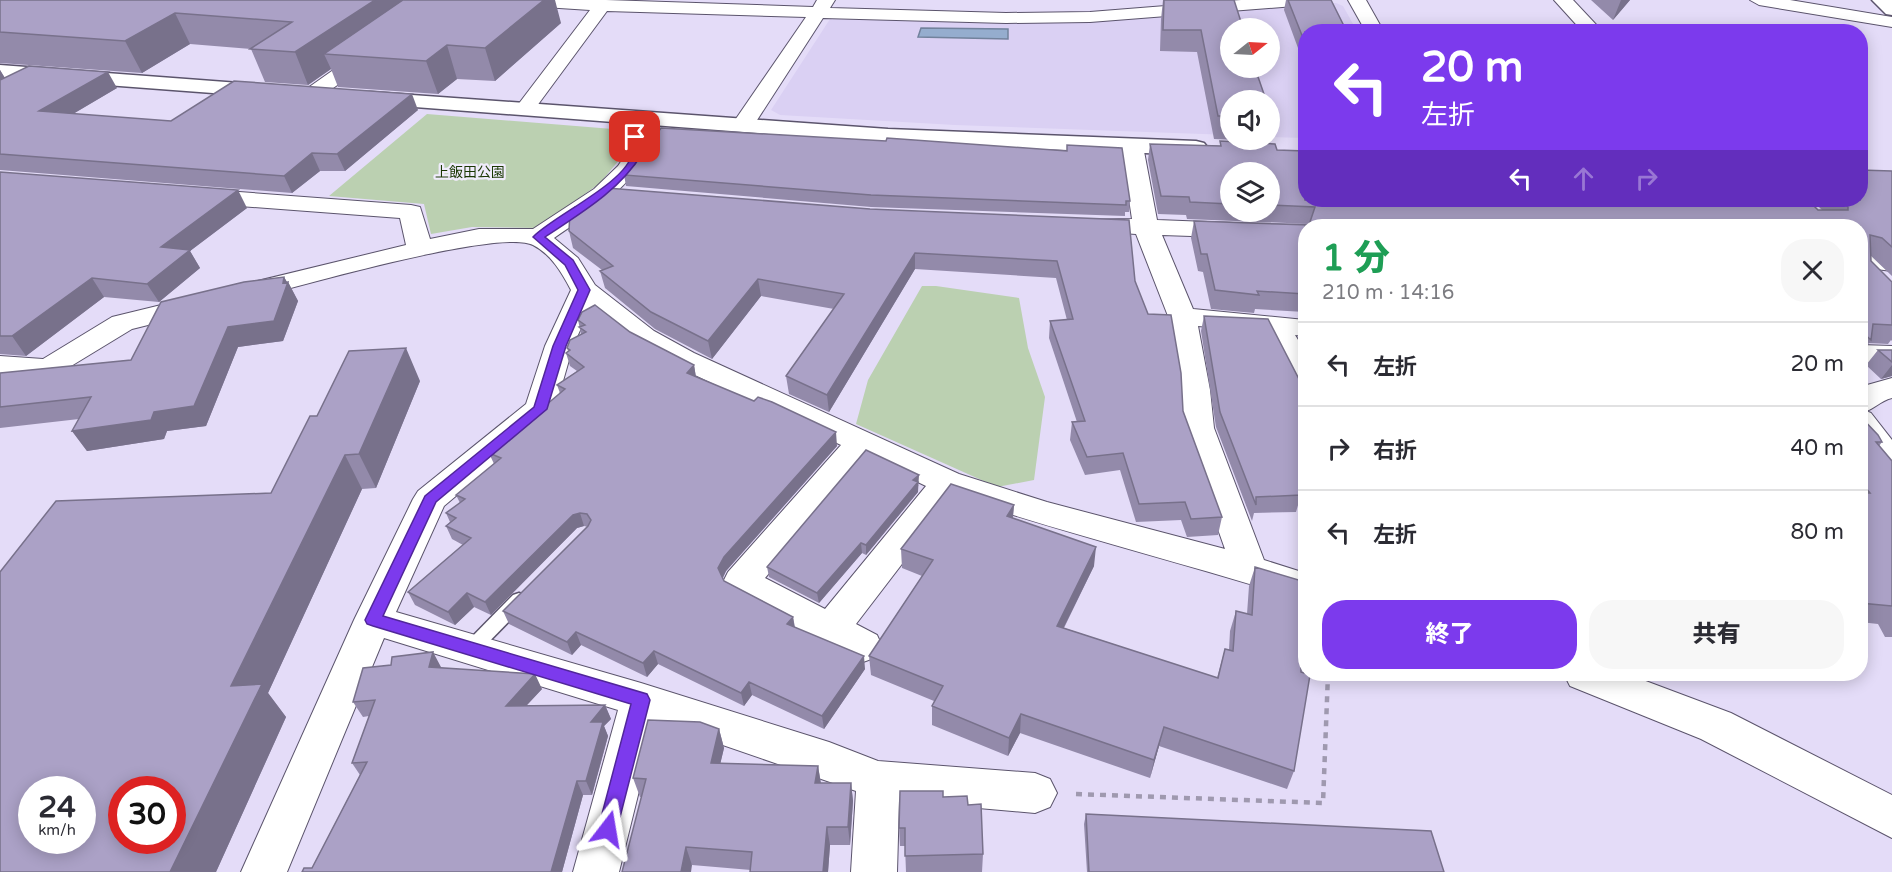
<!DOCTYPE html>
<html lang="ja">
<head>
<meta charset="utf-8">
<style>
	:root { --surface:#fff; --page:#f7f7f7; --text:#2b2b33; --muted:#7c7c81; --line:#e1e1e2; --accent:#7c3aed }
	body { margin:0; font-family:"Varela Round","Noto Sans JP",sans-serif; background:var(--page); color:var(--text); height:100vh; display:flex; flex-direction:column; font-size:22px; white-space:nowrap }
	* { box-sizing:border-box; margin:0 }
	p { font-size:20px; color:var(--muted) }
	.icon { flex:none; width:33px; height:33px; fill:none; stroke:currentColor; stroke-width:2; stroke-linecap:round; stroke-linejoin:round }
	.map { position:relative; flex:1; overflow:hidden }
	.side { position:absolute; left:1298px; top:219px; width:570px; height:462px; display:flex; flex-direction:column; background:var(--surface); border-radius:24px; box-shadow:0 3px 15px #0003 }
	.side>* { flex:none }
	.banner { position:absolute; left:1298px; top:24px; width:570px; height:183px; border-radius:24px; box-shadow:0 3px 15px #0003; background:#7c3aed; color:#fff; overflow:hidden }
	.needle { width:39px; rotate:72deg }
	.tools { position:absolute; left:1220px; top:18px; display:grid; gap:12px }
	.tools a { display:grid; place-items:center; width:60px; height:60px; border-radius:50%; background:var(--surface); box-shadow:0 3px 15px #0003; font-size:30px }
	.speed { position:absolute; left:18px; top:776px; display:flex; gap:12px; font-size:30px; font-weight:700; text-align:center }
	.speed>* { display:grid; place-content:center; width:78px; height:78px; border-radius:50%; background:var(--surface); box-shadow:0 3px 15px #0003; line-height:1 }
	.speed small { font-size:15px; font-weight:400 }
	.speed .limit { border:9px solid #d22; background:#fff; color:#111 }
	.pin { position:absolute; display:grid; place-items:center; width:51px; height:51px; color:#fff; margin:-26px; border-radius:12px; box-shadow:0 3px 9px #0006 }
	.me { position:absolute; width:66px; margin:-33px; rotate:14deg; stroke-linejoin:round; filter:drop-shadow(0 0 4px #0008) }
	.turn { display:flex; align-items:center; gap:21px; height:126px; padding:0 24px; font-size:27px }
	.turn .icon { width:78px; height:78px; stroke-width:2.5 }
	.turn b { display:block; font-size:42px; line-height:51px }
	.lanes { display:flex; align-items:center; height:57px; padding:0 24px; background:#0003; justify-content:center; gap:30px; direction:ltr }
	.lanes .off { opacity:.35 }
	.round { display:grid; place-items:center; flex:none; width:63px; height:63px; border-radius:24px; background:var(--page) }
	.overview { display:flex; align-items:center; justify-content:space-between; height:102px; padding:0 24px }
	h1 { font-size:36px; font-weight:800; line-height:45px; color:#1e9e55 }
	.primary-button { display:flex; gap:12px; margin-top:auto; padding:12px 24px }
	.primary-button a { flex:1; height:69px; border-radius:24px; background:var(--accent); color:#fff; font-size:24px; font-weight:800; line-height:69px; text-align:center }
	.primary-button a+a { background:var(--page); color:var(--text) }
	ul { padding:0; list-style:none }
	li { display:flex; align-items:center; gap:18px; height:84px; padding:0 24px; border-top:2px solid var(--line) }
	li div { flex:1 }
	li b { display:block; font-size:22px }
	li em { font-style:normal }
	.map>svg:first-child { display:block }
	.built { fill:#dad0f3; fill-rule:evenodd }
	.green { fill:#bbd0b1 }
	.water { fill:#95adce; stroke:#72829c; stroke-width:1.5 }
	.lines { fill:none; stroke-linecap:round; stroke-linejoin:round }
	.service-casing { stroke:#5b546c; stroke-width:3 }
	.minor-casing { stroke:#5b546c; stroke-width:2 }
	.tertiary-casing { stroke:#5b546c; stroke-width:3 }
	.path { stroke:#9f99af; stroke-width:4.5; stroke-dasharray:6 6; stroke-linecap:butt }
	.service { fill:#fff; fill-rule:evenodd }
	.minor { fill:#fff; fill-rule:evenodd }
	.tertiary { fill:#fff; fill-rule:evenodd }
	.wall { fill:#938aaa; fill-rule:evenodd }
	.shaded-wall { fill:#78718b }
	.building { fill:#aba1c6; stroke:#78718b; stroke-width:1.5; fill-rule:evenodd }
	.route { fill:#7c3aed; stroke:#51269a; stroke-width:1.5 }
	.labels { text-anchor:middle; stroke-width:4.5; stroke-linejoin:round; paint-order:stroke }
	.far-park-label { font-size:14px; fill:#1a3803; stroke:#f0ecfc }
</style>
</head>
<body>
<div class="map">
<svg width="1892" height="872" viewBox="0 0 1892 872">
	<rect width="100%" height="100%" fill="#e4dcf8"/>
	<!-- built -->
	<path class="built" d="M1336,3L1343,6L1357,31L1305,32V138L1269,137V100H1230V135L955,125L780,115L771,110L830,19L1092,22ZM1230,28H1269V68H1230Z"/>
	<!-- green -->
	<path class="green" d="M427,114L625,130V153L600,183L538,228L472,227L431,234L424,204L329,196Z
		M922,286H936L1019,298L1028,348L1045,397L1034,480L997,487L856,424L868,380Z"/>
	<!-- water -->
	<path class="water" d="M921,28L1008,29V39L918,37Z"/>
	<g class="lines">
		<!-- service casing -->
		<g class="service-casing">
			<path id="service" d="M519,593L525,595L528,600L525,605L477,654L471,657L465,654L462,649L465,644L513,595Z"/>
		</g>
		<!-- minor casing -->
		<g class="minor-casing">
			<path id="minor" d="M504,0H606L813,7L817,0H835L830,8L1006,13L1090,12L1241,0H1316L1307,5L1090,22L1006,23L823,18L750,131H734L731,126L806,17L607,11L531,114H517L514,110L590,10L513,5Z
				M1348,0H1366L1384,32H1366Z
				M1554,0H1573L1603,32H1583Z
				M1750,0H1790L1892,17V27L1759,5Z
				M370,47L377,49L379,53L377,57L319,98H305L302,94L305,90L363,49Z
				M629,112L636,114L640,118L648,154C625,192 590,213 554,238L578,258L595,285L654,331L694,353L959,474L1047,502L1225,549L1182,428L1180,390L1168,316L1136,234L1079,230L1076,225L1079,220L1132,219L1121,146L1124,141H1140L1143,146L1157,220L1309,226H1305V240L1162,235L1193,309L1305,320V336L1295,335L1305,351V383L1295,381L1265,332L1198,326L1210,390L1214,428L1264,560L1305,573V601C1189,564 1070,535 954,496L856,624L877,635L882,646L877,657L863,662L849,657L728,592L723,582L728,572L841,445L674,365L634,343L590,308L573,346L555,409L551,416L444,506L396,612L641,683L829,742L878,761L1035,773L1050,779L1057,793L1050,807L1035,813L899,801L897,872H851L856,791L656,722L619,872H573L618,710L384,638L287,872H241L354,620L413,499L418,491L526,404L545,346L571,290C562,273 551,254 533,245C499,228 293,288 246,300L237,298L233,292L237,286L406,245L400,218L199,203L191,201L187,196L191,191L199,189L411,205L420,207L430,239L479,229H533L594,189L618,166L626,154L618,118L622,114ZM866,457L926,486L825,609L765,578Z
				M1860,251L1892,255V271L1860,267Z
				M194,297L204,299L208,305L204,311L132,329L58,374L48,377L0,374V356L43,359L112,317Z
				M1860,345L1892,346V364L1860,363Z
				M1892,378V398C1880,401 1874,409 1866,411L1871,413L1892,440V474C1854,463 1860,419 1860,387Z
				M1564,674H1627L1731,713L1892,795V838L1701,739L1570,686Z"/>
		</g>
		<!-- tertiary casing -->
		<g class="tertiary-casing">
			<path id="tertiary" d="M1872,0H1892V15L1886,14Z
				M0,65L267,85L274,87L278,91L274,95L267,97L0,77Z
				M370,92L888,129L1196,141L1204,143L1208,148L1204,153L1196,155L888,143L362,103L359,98L362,93Z"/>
		</g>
		<!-- path -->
		<path class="path" d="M1076,794L1323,803L1328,674"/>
		<!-- service -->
		<use href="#service" class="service"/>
		<!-- minor -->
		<use href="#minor" class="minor"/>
		<!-- tertiary -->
		<use href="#tertiary" class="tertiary"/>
	</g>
	<!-- wall -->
	<path class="wall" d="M0,0L561,23L495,81L457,79L438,94L338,87L331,69L308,85L265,82L251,49L190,44L142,73L0,63V64Z
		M1163,0H1234L1230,100V140H1266V141L1214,139L1197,52L1160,51L1161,19Z
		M1286,0H1331L1305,32V67L1284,10Z
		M1591,0H1630L1613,20Z
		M0,70L5,78L117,88L73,114L171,121L418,110L345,171H320L292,193L0,170Z
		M1220,141L1277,150L1818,210H1822L1812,200H1860L1892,171V276L1870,255L1871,261L1892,282V341L1891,340L1888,344L1869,343L1860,355V226H1305V312L1255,309L1254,313L1211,309L1203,272L1198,271L1191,238L1194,221L1310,224L1187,219L1186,215L1158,214L1148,160L1150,144L1220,146ZM1230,172H1269V212H1230Z
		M0,172L247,208L190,251L200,268L159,302L104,297L26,356L0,354Z
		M624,175L1130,201L1129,212H1125V216L871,207L626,186Z
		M584,208L870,209L1135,281L1222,517L1218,535L1187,537L1181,520L1136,522L1120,470L1085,475L1070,440L1072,422H1077L1049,338L1050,321L1067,320L1056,278L915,269L829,412L789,394L786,376L834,309L761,296L712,359L655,329L605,288L600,271L602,270L573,248L569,231Z
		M284,277L287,282H288L298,301L283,341L238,347L206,426L167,431L164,439L87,451L72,431L79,419L0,428V373L131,360Z
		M1204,316L1301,495L1296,512L1254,513L1252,521L1216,427L1201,331Z
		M578,320L630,332L694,365L696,377L837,446L726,571L723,578L724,581L793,617L795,627L865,669L824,729L752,695L744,706L658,664L647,677L581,645L572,655L509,624L503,611L588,527L584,526L577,528L491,615L474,607L455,625L415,605L408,592L463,545L452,539L446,526L450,522L446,513L460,503L456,495L494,464L489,453L560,393L557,385L577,371L570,366L566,353L568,351L567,348L581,334Z
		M1878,350H1892V376L1881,379L1866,365Z
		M420,381L376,488L362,489L268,693L286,717L216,872L271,493L317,416Z
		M1860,416L1882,442L1879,446L1892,461V637H1885L1878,624L1860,622Z
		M919,485L918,486V492L866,555L862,553L819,603L769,577L767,567Z
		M1014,505L1013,518L1094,566L1064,628L1217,678L1225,649L1229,650L1230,631L1236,611L1247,614L1249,586L1255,567L1294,771L1287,789L1159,746L1150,778L1020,733L1008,756L932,725V706L934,701L871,675L869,656L922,576L902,568L901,549Z
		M441,667L440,668L542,689L526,706L605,705L611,719L604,726L608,736L592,795H583L562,872H302L312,868L360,775L352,763L369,716L363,717L353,702Z
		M719,729L724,748L720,764L818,766L821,783H851L853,801L850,845H830L828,872H750L751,870L692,865L641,797H640L633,778Z
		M943,797L968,805L983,854L982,872H906L905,846H900L899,828Z
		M1086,814L1444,872H1087L1084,824Z"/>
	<!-- shaded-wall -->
	<path class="shaded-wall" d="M375,0H418L324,54L331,69L308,85L295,52Z
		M544,0H555L561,23L495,81L485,48Z
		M1621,0H1630L1613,20Z
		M175,13L190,44L142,73L125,41Z
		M447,45L457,79L438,94L426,61Z
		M0,70L6,80L0,84Z
		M108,72L117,88L49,128L39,111Z
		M412,94L418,110L345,171L337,154Z
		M312,153L320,171L292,193L284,176Z
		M238,190L247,208L190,251L200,268L159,302L147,284L161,247Z
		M915,253V269L829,412L827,395Z
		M284,277L288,284V282L298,301L283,341L238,347L206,426L167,431L164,439L87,451L72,431L228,327L283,283Z
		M92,278L104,297L26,356L12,336Z
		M758,279L761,296L712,359L708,341Z
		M406,348L420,381L376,488L359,454Z
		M694,365L696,378L687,373Z
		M1892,365V376L1881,379Z
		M836,432L837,446L726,571L721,581L718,568L724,557Z
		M345,455L362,489L268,693L286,717L216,872H170L231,686Z
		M919,475L918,492L866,555V545L913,480Z
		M1014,505L1012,524L1007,516Z
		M580,513L584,526L577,528L491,615L485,602L573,515Z
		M861,543L862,553L819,603L817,593Z
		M1096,547L1094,566L1055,645L1057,626Z
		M467,593L474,607L455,625L448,612Z
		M793,617L795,631L787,624Z
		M576,632L581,645L572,655L567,642Z
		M654,651L658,664L647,677L643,663Z
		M433,652L441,667L437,682L429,667Z
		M864,656L865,669L824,729L822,716Z
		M535,674L542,689L512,721L506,706Z
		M749,682L752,695L744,706L741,693Z
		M605,705L611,719L604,726L608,736L592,795L586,781L591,722Z
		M1021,714L1020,733L1008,756L1009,738Z
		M1164,727L1159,746L1150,778L1154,760Z
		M719,729L724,748L716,782L711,763Z
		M818,766L821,785L815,783Z
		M577,781L583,795L562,872H551Z
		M851,783L853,801L850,845L848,827Z
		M827,827L830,845L828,872H823Z
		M686,847L692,865L691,872H681Z"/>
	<!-- building -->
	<path class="building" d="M0,0H375L295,52L250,49L292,22L175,13L125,41L0,32Z
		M403,0H544L485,48L447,45L426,61L324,54Z
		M1164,0H1234L1243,28H1230V68H1255L1266,100H1230V116H1218L1201,30H1163Z
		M1288,0H1331L1347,32H1305V43Z
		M29,66L108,72L39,111L171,121L234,81L412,94L337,154L312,153L284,176L0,154V80Z
		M661,128L886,141L887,138L1067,151V145L1122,148L1130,201H1126V205L871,195L624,175L634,165Z
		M1220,141L1275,144L1277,150L1305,151V200H1808L1818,210H1848V207L1840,200H1860V170L1892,171V247L1882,238L1870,235L1871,261L1892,282V325L1873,324L1871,340L1860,330V226H1305V294L1257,291L1259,295L1215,290L1207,254H1201L1194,221L1309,225L1315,207L1269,205V172H1230V204L1190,202L1189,197L1161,196L1150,144L1221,146Z
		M0,172L238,190L161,247L190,250L147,284L92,278L12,336H0Z
		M607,188L870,209L1129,220L1135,281L1148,314L1171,315L1181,373L1183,411L1222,517L1191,519L1185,502L1139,504L1123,453L1087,457L1072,422L1085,421L1050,321L1073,319L1057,261L915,253L827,395L786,376L844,294L758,279L708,341L651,312L600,271L613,266L569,231L570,211L575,207L584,208Z
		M284,277L283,283L288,282L274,321L228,327L194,406L154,412L151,420L72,431L91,397L0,407V373L131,360L161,302L244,282Z
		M595,305L630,332L694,365L687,373L754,401L758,397L772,402L836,432L724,557L718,568L724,581L793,617L787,624L864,656L822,716L749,682L741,693L654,651L643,663L576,632L567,642L503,611L588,526L591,520L587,514L580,513L573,515L485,602L467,593L448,612L408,592L471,538L446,526L456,518L446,513L465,499L456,495L501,458L489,453L565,389L557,385L584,367L566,353L570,350L567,348L570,340L586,332L579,327L585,325L578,320L582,312Z
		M1204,316L1268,319L1302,385L1301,495L1256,497V505L1220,412Z
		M406,348L359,454L345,455L231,686L262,684L170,872H0V572L56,501L271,493L310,416H317L349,351ZM32,789H82V840H32ZM122,789H172V840H122Z
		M1878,350H1892V362Z
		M1860,416L1878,435L1882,442H1876L1892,461V606L1860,603V493H1870L1860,481Z
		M866,450L919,475L913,480L918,482L866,545L861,543L817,593L767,567Z
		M951,484L1014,505L1007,516L1096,547L1057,626L1218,678L1225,649L1233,651L1236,611L1252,615L1255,567L1302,581L1301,672L1310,675L1294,771L1164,727L1154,760L1021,714L1009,738L932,706L943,686L869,656L933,560L901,549Z
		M433,652L429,667L535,674L506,706L605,705L591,722H603L586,781H577L551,872H302L304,868H312L367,762L352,763L375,700L353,702L363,668L391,665L392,657Z
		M648,720L700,722L719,729L711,763L818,766L815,783H851L848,827H827L823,872H750L752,852L686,847L681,872H622L646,779L633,778Z
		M900,791H943V797L967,796L968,805L981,804L983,854L905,856V828H899Z
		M1086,814L1431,831L1444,872H1089Z"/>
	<!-- route -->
	<path class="route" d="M631,135L639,137L642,154C619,191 581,213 545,237L573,260L590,290L566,346L547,409L436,502L383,616L647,694L650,700L617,829L614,835L608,838L601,835L598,829L631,704L373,626L367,624L365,620L425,496L534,407L553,346L578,290L565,265L533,237C553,216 628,182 632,153C633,147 630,141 631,135Z"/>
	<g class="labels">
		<!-- far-park labels -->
		<g class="far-park-label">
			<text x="470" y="177">上飯田公園</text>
		</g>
	</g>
</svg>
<div class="tools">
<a><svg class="needle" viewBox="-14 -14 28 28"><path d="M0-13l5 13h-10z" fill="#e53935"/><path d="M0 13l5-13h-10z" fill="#7c7c81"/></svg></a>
<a><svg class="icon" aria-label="sound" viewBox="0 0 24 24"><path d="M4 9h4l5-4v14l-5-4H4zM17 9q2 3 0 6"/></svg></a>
<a><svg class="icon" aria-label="layers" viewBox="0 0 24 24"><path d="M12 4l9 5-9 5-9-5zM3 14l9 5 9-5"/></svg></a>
</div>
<div class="speed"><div>24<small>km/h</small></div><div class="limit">30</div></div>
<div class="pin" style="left:635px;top:137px;background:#d93025"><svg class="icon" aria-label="arrive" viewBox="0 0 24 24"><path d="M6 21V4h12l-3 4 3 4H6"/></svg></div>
<svg class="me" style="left:608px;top:829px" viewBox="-20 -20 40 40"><path d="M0-17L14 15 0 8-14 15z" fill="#7c3aed" stroke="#fff" stroke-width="4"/></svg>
<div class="banner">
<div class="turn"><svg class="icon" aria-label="left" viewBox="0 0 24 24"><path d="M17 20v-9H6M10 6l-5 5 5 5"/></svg><div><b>20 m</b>左折</div></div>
<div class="lanes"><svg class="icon" aria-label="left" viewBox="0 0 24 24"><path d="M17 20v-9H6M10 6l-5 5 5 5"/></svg><svg class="icon off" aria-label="ahead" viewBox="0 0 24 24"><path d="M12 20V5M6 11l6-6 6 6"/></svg><svg class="icon off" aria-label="right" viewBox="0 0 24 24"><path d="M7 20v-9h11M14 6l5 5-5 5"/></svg></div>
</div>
<section class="side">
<div class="overview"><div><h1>1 分</h1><p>210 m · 14:16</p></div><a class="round"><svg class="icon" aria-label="close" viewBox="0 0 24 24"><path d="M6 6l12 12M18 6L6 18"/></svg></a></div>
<ul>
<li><svg class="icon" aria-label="left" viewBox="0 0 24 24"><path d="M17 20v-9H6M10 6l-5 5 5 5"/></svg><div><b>左折</b></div><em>20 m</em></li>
<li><svg class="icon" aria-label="right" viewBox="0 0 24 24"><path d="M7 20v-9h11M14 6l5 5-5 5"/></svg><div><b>右折</b></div><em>40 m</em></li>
<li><svg class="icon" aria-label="left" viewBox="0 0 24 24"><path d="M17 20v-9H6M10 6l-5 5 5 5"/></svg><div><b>左折</b></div><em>80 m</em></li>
</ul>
<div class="primary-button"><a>終了</a><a>共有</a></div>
</section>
</div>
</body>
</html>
